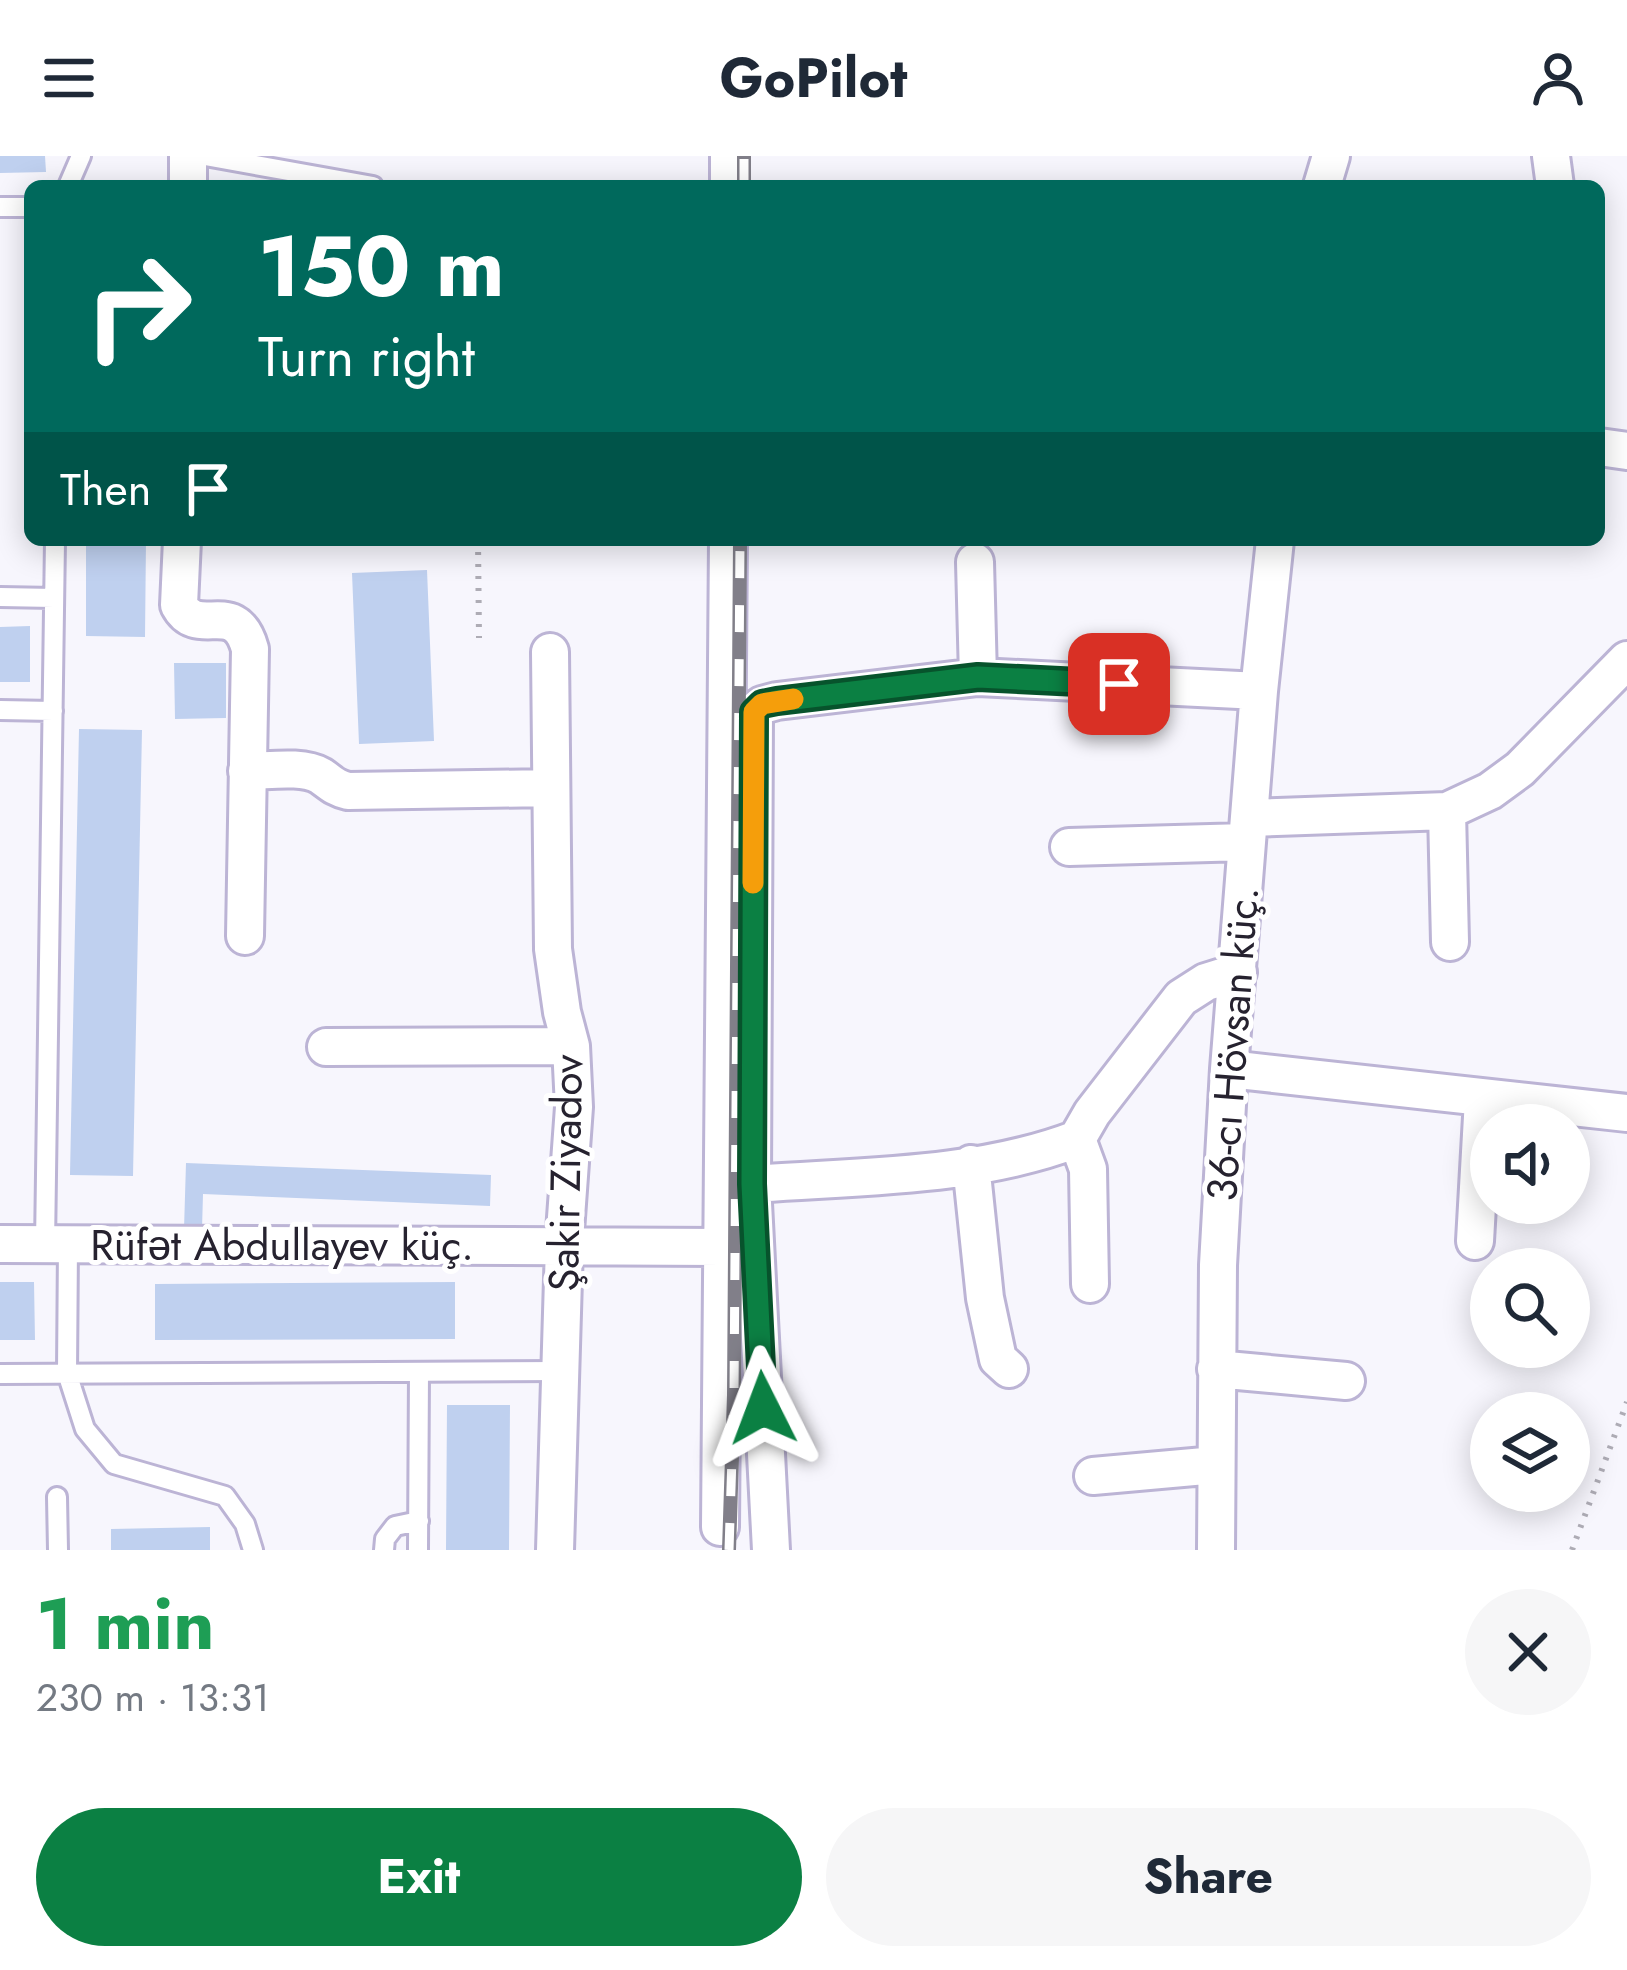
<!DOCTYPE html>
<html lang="en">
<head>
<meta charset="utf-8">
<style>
	:root { --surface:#fff; --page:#f6f6f7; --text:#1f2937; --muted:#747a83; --accent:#0b8043 }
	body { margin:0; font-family:Jost,sans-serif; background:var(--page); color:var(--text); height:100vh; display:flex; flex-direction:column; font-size:45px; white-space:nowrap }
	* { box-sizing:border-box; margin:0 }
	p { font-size:39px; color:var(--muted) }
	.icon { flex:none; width:66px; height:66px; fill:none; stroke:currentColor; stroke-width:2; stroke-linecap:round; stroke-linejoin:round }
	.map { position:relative; height:1394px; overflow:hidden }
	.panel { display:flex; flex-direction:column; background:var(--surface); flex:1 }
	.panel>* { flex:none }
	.banner { position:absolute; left:24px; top:24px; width:1581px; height:366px; border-radius:18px; box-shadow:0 6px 30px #0003; background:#00695c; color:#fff; overflow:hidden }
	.fabs { position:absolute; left:1470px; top:948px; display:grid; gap:24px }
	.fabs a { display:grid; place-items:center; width:120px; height:120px; border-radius:50%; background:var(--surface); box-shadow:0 6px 30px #0003; font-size:60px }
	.pin { position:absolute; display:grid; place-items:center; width:102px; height:102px; color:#fff; margin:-51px; border-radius:24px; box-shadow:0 6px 18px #0006 }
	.me { position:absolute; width:132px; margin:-66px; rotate:357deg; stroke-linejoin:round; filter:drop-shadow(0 0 9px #0008) }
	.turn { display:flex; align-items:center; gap:42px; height:252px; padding:0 36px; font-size:54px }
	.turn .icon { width:156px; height:156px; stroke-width:2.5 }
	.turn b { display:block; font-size:84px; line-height:102px }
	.then { display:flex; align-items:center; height:114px; padding:0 36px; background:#0003; gap:24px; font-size:45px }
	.round { display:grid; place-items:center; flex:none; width:126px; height:126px; border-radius:63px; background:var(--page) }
	.headline { display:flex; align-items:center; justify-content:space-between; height:204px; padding:0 36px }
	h1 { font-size:72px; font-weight:700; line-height:90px; color:#1e9e55 }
	.cta { display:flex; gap:24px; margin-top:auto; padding:24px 36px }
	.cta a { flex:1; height:138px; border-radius:72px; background:var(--accent); color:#fff; font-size:48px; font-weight:700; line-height:138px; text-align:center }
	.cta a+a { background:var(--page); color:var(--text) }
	header { display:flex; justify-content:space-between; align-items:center; height:156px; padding:0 36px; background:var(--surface); font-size:54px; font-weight:700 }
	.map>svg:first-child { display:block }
	.building { fill:#bfd0ef }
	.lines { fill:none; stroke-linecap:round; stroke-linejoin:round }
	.lane-casing { stroke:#bcb4d5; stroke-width:24 }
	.street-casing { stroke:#bcb4d5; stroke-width:42 }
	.path { stroke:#aeacb5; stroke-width:6; stroke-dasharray:3 9; stroke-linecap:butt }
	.lane { stroke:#fff; stroke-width:18 }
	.street { stroke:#fff; stroke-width:36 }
	.rail-casing { stroke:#817f89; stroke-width:14 }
	.rail { stroke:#fff; stroke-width:9; stroke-dasharray:27; stroke-linecap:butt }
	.route-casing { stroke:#07532c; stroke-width:30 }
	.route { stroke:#0b8043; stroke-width:21 }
	.slow { stroke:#f59e0b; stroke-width:21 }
	.labels { text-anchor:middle; stroke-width:10; stroke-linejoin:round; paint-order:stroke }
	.street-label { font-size:42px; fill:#26222f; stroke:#fff }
</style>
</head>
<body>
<header><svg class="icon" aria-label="menu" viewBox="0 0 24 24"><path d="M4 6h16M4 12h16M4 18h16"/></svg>GoPilot<svg class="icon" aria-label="person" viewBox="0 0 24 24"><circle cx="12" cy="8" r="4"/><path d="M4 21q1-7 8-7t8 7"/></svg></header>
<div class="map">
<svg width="1627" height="1394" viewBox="0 0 1627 1394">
	<rect width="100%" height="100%" fill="#f7f6fd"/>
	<!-- building -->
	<path class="building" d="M0,0H45L46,16L0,17Z
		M86,384H146L145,481L86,480Z
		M427,414L434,585L359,588L352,417Z
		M30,470V526H0V471Z
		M174,507H226V562L175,563Z
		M79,573L142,574L133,1020L70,1019Z
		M186,1007L491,1019L490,1050L203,1038L202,1073H184Z
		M0,1126H34L35,1184H0Z
		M455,1126V1183L155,1184V1128Z
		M447,1249H510L509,1394H446Z
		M210,1371V1394H111V1373Z"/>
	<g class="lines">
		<!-- lane casing -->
		<g class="lane-casing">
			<path id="lane" d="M205,0L373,30
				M68,30L81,0
				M0,51H30
				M0,441L54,442
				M0,554L53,555
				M45,1089L55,384
				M68,1089L67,1217L85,1273L114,1308L225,1340L245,1368L253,1394
				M0,1218L561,1215
				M57,1341L58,1394
				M384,1394L385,1383L395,1370L419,1365
				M418,1394L419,1216"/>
		</g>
		<!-- street casing -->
		<g class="street-casing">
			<path id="street" d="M188,0V30
				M1551,0L1555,30
				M729,30V0
				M1322,30L1331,0
				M1599,291L1627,295
				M182,384L179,449C198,485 235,439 250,493L245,780
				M975,406L978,521
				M550,496L553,793L562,856L571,890L574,951L564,1089L555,1394
				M247,615C268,615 302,609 321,620C331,627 335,632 348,635L551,632
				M1447,655L1450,786
				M1249,662L1447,655L1490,635L1520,613L1627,504
				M1069,691L1246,686
				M326,891L571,890
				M1229,913L1627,957
				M1077,983L1088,1013L1090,1128
				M971,1008L985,1142L998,1203L1009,1213
				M752,1028C859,1020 975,1022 1077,983L1092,957L1181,842L1206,826L1238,816
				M1475,1085L1483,943
				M0,1088L723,1091
				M1216,1213L1346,1225
				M1093,1320L1216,1309
				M720,1371L728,384
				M771,1394L752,1028L754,556L762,549L777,545L978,521L1259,535
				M1216,1394L1218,1109L1229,913L1259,535L1275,384"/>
		</g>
		<!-- path -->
		<path class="path" d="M478,384L479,482
			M1572,1394L1627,1246"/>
		<!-- lane -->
		<use href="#lane" class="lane"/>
		<!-- street -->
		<use href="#street" class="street"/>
		<!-- rail casing -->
		<g class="rail-casing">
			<path id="rail" d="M744,30V0
				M729,1394L734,1239L740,384"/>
		</g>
		<!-- rail -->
		<use href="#rail" class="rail"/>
	</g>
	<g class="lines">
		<!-- route casing -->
		<g class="route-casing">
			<path id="route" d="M763,1252L752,1028L754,556L762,548L777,545L978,521L1119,528"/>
		</g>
		<!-- route -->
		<use href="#route" class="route"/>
		<!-- slow -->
		<path class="slow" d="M753,727L754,556L762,548L793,543"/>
	</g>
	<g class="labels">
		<!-- street labels -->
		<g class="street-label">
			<text transform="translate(1232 888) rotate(-86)" y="15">36-cı Hövsan küç.</text>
			<text transform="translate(565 1017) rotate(-89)" y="15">Şakir Ziyadov</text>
			<text x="282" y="1104">Rüfət Abdullayev küç.</text>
		</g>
	</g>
</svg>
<div class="fabs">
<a><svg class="icon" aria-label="sound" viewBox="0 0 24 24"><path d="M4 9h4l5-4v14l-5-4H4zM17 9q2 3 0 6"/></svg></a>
<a><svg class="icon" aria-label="search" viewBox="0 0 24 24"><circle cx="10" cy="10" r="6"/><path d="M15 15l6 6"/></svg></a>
<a><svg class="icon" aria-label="layers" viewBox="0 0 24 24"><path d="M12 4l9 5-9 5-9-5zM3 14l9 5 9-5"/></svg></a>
</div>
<div class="pin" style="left:1119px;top:528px;background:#d93025"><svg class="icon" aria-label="arrive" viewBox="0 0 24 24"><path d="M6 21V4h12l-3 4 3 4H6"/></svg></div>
<svg class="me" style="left:763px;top:1252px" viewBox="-20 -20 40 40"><path d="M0-17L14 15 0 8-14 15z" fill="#0b8043" stroke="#fff" stroke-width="4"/></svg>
<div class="banner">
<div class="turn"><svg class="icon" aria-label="right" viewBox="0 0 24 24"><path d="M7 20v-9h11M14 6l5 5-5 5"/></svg><div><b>150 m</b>Turn right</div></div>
<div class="then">Then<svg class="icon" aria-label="arrive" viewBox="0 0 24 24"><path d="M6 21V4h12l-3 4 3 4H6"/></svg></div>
</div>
</div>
<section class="panel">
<div class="headline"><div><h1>1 min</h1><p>230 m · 13:31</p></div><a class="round"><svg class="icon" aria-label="close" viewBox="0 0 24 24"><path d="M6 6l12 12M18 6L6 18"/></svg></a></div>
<div class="cta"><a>Exit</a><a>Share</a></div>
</section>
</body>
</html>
